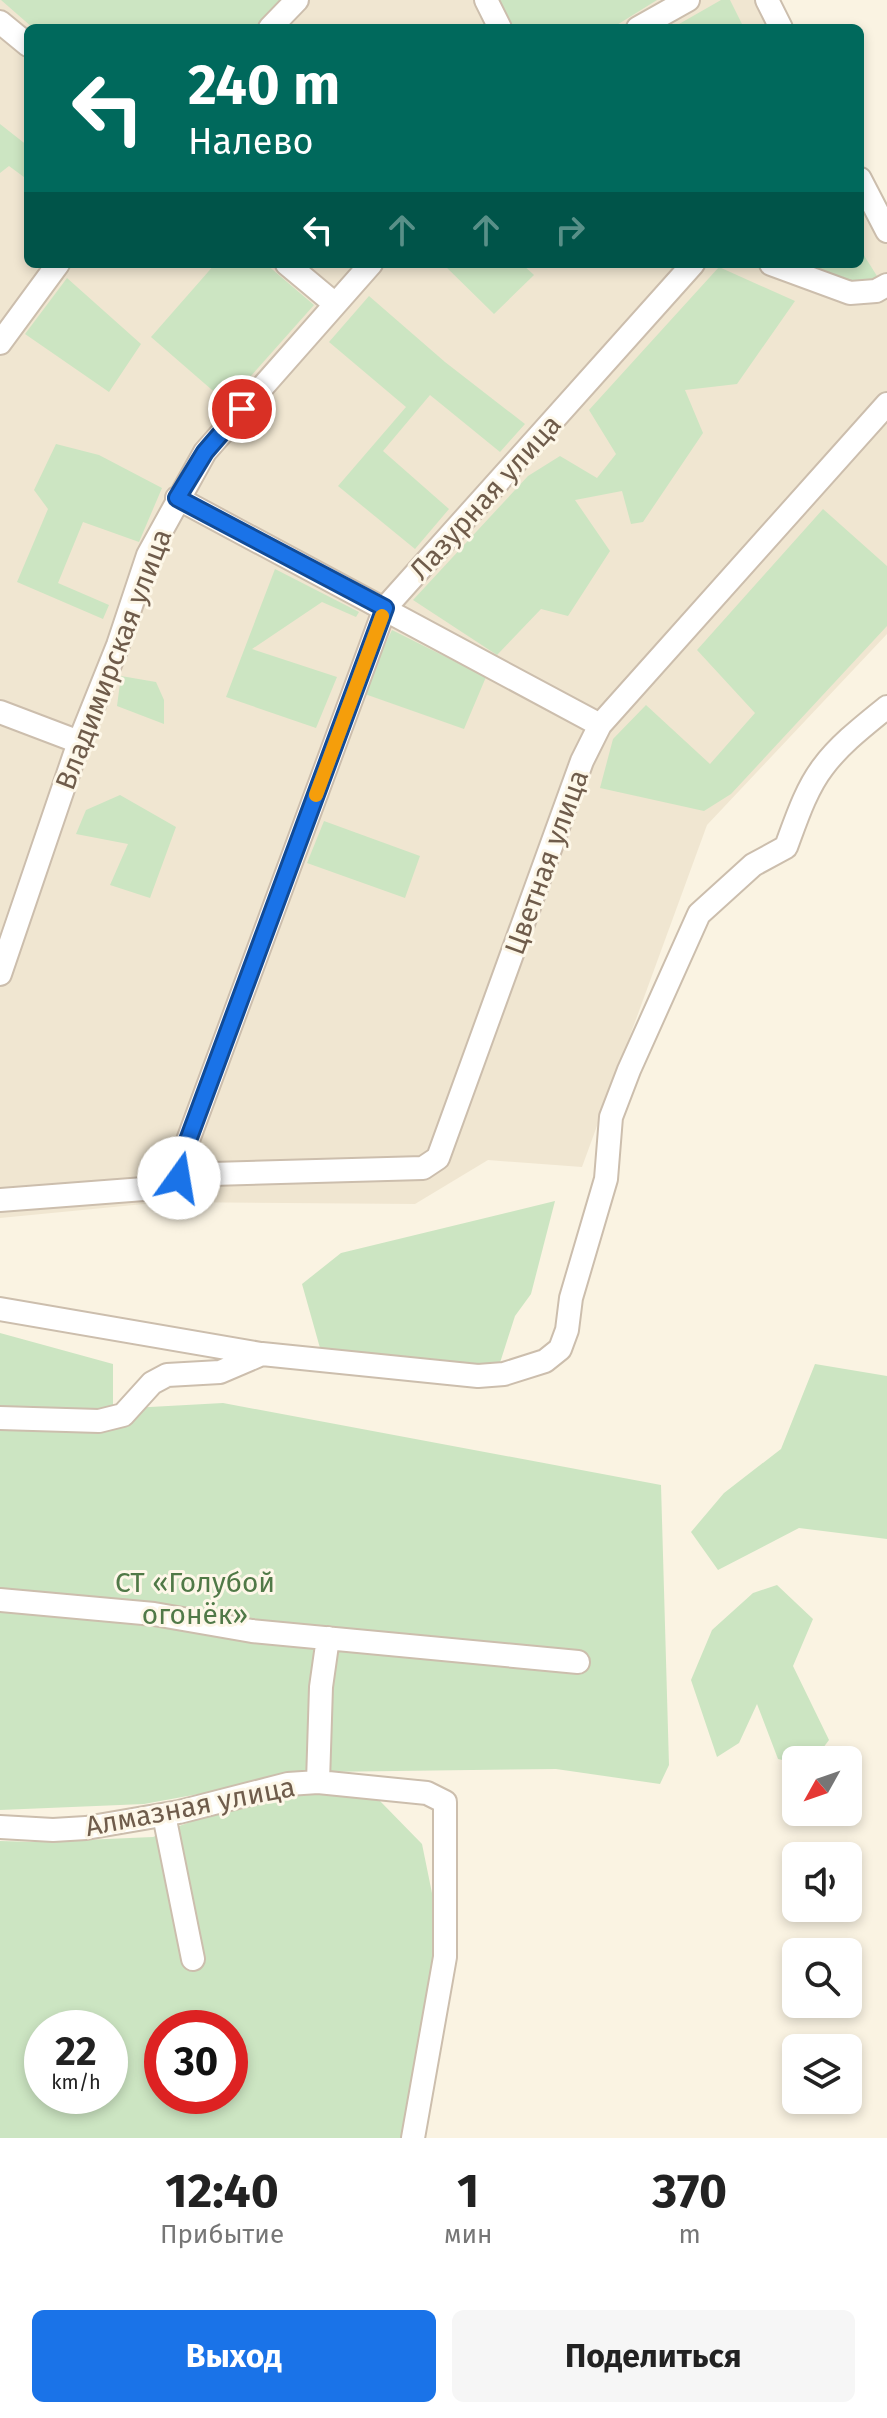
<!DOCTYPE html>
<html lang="ru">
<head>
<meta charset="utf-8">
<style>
	:root { --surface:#fff; --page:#f6f6f6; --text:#222; --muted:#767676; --accent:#1a73e8 }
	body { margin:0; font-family:"Fira Sans",sans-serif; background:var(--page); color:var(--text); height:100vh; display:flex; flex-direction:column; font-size:30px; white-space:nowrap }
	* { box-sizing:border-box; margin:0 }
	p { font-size:26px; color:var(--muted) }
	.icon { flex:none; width:44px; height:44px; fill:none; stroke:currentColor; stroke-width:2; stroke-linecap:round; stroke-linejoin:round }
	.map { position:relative; height:2138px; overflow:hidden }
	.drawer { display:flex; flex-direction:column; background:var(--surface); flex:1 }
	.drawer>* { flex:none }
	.hud { position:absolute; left:24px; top:24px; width:840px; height:244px; border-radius:12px; box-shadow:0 4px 12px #0003; background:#00695c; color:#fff; overflow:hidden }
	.needle { width:52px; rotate:230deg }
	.fabs { position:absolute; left:782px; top:1746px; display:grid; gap:16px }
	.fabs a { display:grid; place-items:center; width:80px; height:80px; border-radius:12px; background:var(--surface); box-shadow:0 4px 12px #0003; font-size:40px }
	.speed { position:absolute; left:24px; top:2010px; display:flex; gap:16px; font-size:40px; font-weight:700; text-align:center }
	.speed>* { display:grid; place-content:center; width:104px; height:104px; border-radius:50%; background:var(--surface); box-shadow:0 4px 12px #0003; line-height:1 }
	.speed small { font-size:20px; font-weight:400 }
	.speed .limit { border:12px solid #d22; background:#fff; color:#111 }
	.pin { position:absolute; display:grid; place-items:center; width:68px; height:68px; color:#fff; margin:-34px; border:4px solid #fff; border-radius:50%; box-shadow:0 2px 8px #0007 }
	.me { position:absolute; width:88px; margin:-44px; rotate:13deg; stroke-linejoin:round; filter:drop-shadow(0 0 6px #0008) }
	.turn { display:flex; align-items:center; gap:28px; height:168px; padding:0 32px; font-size:36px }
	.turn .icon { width:104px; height:104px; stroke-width:2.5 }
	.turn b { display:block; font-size:56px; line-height:68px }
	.lanes { display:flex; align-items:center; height:76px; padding:0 32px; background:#0003; justify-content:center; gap:40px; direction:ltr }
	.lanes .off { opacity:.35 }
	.eta { display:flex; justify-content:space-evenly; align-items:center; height:136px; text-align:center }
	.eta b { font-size:48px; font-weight:700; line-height:56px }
	.action { display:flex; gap:16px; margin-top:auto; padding:16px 32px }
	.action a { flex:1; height:92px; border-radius:12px; background:var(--accent); color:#fff; font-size:32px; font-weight:700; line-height:92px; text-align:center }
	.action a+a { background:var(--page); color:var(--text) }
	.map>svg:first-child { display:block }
	.residential { fill:#f0e6d1 }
	.green { fill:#cce5c2; fill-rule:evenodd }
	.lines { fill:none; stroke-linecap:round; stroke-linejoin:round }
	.minor-casing { stroke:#ccbead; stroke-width:26 }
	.minor { stroke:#fff; stroke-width:22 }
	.route-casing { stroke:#114b97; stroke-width:20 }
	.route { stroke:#1a73e8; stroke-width:14 }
	.slow { stroke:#f59e0b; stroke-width:14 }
	.labels { text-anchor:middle; stroke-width:6; stroke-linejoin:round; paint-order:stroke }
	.street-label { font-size:28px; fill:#6f5c4b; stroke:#fdf7e8 }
	.park-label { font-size:28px; fill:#507947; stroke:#fdf7e8 }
</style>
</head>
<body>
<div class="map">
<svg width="887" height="2138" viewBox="0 0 887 2138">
	<rect width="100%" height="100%" fill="#faf3e2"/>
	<!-- residential -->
	<path class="residential" d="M0,0H757L772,28H28V264H860V189L887,239V634L707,825L582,1167L488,1160L415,1204L165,1202L0,1218Z"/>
	<!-- green -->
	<path class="green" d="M1,0H284L256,28H33Z
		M491,0H657L612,28H504Z
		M721,0H730L744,28H672Z
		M0,124L28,146V180L9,166L0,173Z
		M860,249L882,284L847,291L780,264H860Z
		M215,264H266L314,305L227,403L151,337Z
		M443,264H522L534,275L494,314Z
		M719,267L795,301L737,384L685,390L703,433L643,522L631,524L622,491L575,500L610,551L568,616L541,609L497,655L413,600L528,476L560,456L597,478L616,454L589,410Z
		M67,278L141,344L109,392L25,334Z
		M369,296L445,362L525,424L500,452L430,395L383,451L449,509L415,549L338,486L406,407L329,342Z
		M56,444L99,455L162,488L139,542L83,522L58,583L109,605L103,619L17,582L48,509L34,490Z
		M823,509L887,566V626L731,794L704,811L600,788L613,739L646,705L710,764L755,713L697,650Z
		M275,569L359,612L356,617L322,602L252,649L337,677L316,728L226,697Z
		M392,630L486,677L464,729L362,693Z
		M121,676L156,682L164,700V724L117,706Z
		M120,795L176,827L150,898L110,885L128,844L76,834L86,810Z
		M324,821L420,856L405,898L307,863Z
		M555,1201L531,1294L515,1316L498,1369L320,1348L302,1284L341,1253Z
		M0,1333L113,1364V1409L223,1403L661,1485L669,1765L660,1784L556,1769L318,1772L144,1804L0,1810Z
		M815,1364L887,1376V1539L799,1528L718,1570L691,1532L724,1493L781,1449Z
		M777,1585L813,1619L793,1666L829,1740L814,1760H796V1763L778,1759L757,1704L739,1743L717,1757L691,1680L712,1630L753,1593Z
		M343,1790L380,1801L422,1844L445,1957L412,2138H0V1841L37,1842L153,1837L168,1830L263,1796ZM42,2028H110V2096H42ZM162,2028H230V2096H162Z"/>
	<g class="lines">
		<!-- minor casing -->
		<g class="minor-casing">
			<path id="minor" d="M486,0L500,28
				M767,0L781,28
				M0,22L28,45
				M270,28L297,0
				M638,28L688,0
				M860,179L887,231
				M287,264L335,304
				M771,264L850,293L876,291L887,285
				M0,343L58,264
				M177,498L600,725
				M0,712L79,742
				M0,974L79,742L118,645L148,555L205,452L371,264
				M179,1178L212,1174L423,1168L438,1158L582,761L600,725L887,404
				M0,1200L144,1189L179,1178L187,1143L385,608L693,264
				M0,1309L261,1354
				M0,1418L99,1421L123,1415L152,1383L167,1375L220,1372L262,1354L478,1376L504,1374L545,1361L560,1349L567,1330L571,1298L606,1179L611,1117L629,1070L699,914L753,865L786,847C796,820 806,789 823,767C840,744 865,725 887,707
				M0,1600L154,1614L252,1631L578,1662
				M318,1782L321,1687L328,1638
				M164,1815L193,1959
				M0,1827L53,1830L86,1828L179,1812L288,1784L318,1782L427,1793L445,1802V1957L413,2138"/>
		</g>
		<!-- minor -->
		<use href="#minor" class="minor"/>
	</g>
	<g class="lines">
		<!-- route casing -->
		<g class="route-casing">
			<path id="route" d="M179,1178L187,1143L385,608L177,498L205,452L242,409"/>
		</g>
		<!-- route -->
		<use href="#route" class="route"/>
		<!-- slow -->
		<path class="slow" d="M316,795L382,616"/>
	</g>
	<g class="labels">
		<!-- street labels -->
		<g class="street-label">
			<text transform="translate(485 497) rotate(-48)" y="10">Лазурная улица</text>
			<text transform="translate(113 659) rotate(-69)" y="10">Владимирская улица</text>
			<text transform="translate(546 862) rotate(-70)" y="10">Цветная улица</text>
			<text transform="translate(190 1806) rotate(-11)" y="10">Алмазная улица</text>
		</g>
		<!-- park labels -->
		<g class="park-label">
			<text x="195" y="1592">СТ «Голубой<tspan x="195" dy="32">огонёк»</tspan></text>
		</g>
	</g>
</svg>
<div class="fabs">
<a><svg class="needle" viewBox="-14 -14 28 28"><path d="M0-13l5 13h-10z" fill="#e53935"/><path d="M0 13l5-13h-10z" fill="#767676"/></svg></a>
<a><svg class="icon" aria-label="sound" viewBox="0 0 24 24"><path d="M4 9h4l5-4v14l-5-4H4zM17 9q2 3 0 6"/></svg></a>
<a><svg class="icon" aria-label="search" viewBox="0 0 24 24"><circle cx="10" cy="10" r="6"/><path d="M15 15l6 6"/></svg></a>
<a><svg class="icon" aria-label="layers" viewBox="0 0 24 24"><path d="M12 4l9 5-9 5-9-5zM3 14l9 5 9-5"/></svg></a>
</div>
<div class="speed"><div>22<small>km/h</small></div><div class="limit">30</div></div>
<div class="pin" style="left:242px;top:409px;background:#d93025"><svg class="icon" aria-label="arrive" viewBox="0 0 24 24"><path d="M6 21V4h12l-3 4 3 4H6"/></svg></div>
<svg class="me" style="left:179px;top:1178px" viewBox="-20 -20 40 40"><circle r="19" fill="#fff"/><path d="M0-13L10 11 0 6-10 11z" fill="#1a73e8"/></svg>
<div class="hud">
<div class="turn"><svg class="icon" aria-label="left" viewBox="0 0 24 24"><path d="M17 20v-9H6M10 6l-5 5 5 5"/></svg><div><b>240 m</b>Налево</div></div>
<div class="lanes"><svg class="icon" aria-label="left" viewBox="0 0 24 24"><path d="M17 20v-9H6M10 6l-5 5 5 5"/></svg><svg class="icon off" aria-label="ahead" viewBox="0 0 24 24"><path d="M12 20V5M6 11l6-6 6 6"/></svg><svg class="icon off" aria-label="ahead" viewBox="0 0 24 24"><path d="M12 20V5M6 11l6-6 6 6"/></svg><svg class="icon off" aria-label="right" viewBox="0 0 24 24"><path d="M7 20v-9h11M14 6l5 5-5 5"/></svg></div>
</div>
</div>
<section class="drawer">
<div class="eta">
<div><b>12:40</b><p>Прибытие</p></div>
<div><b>1</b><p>мин</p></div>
<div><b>370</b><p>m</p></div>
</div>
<div class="action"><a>Выход</a><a>Поделиться</a></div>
</section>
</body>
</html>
